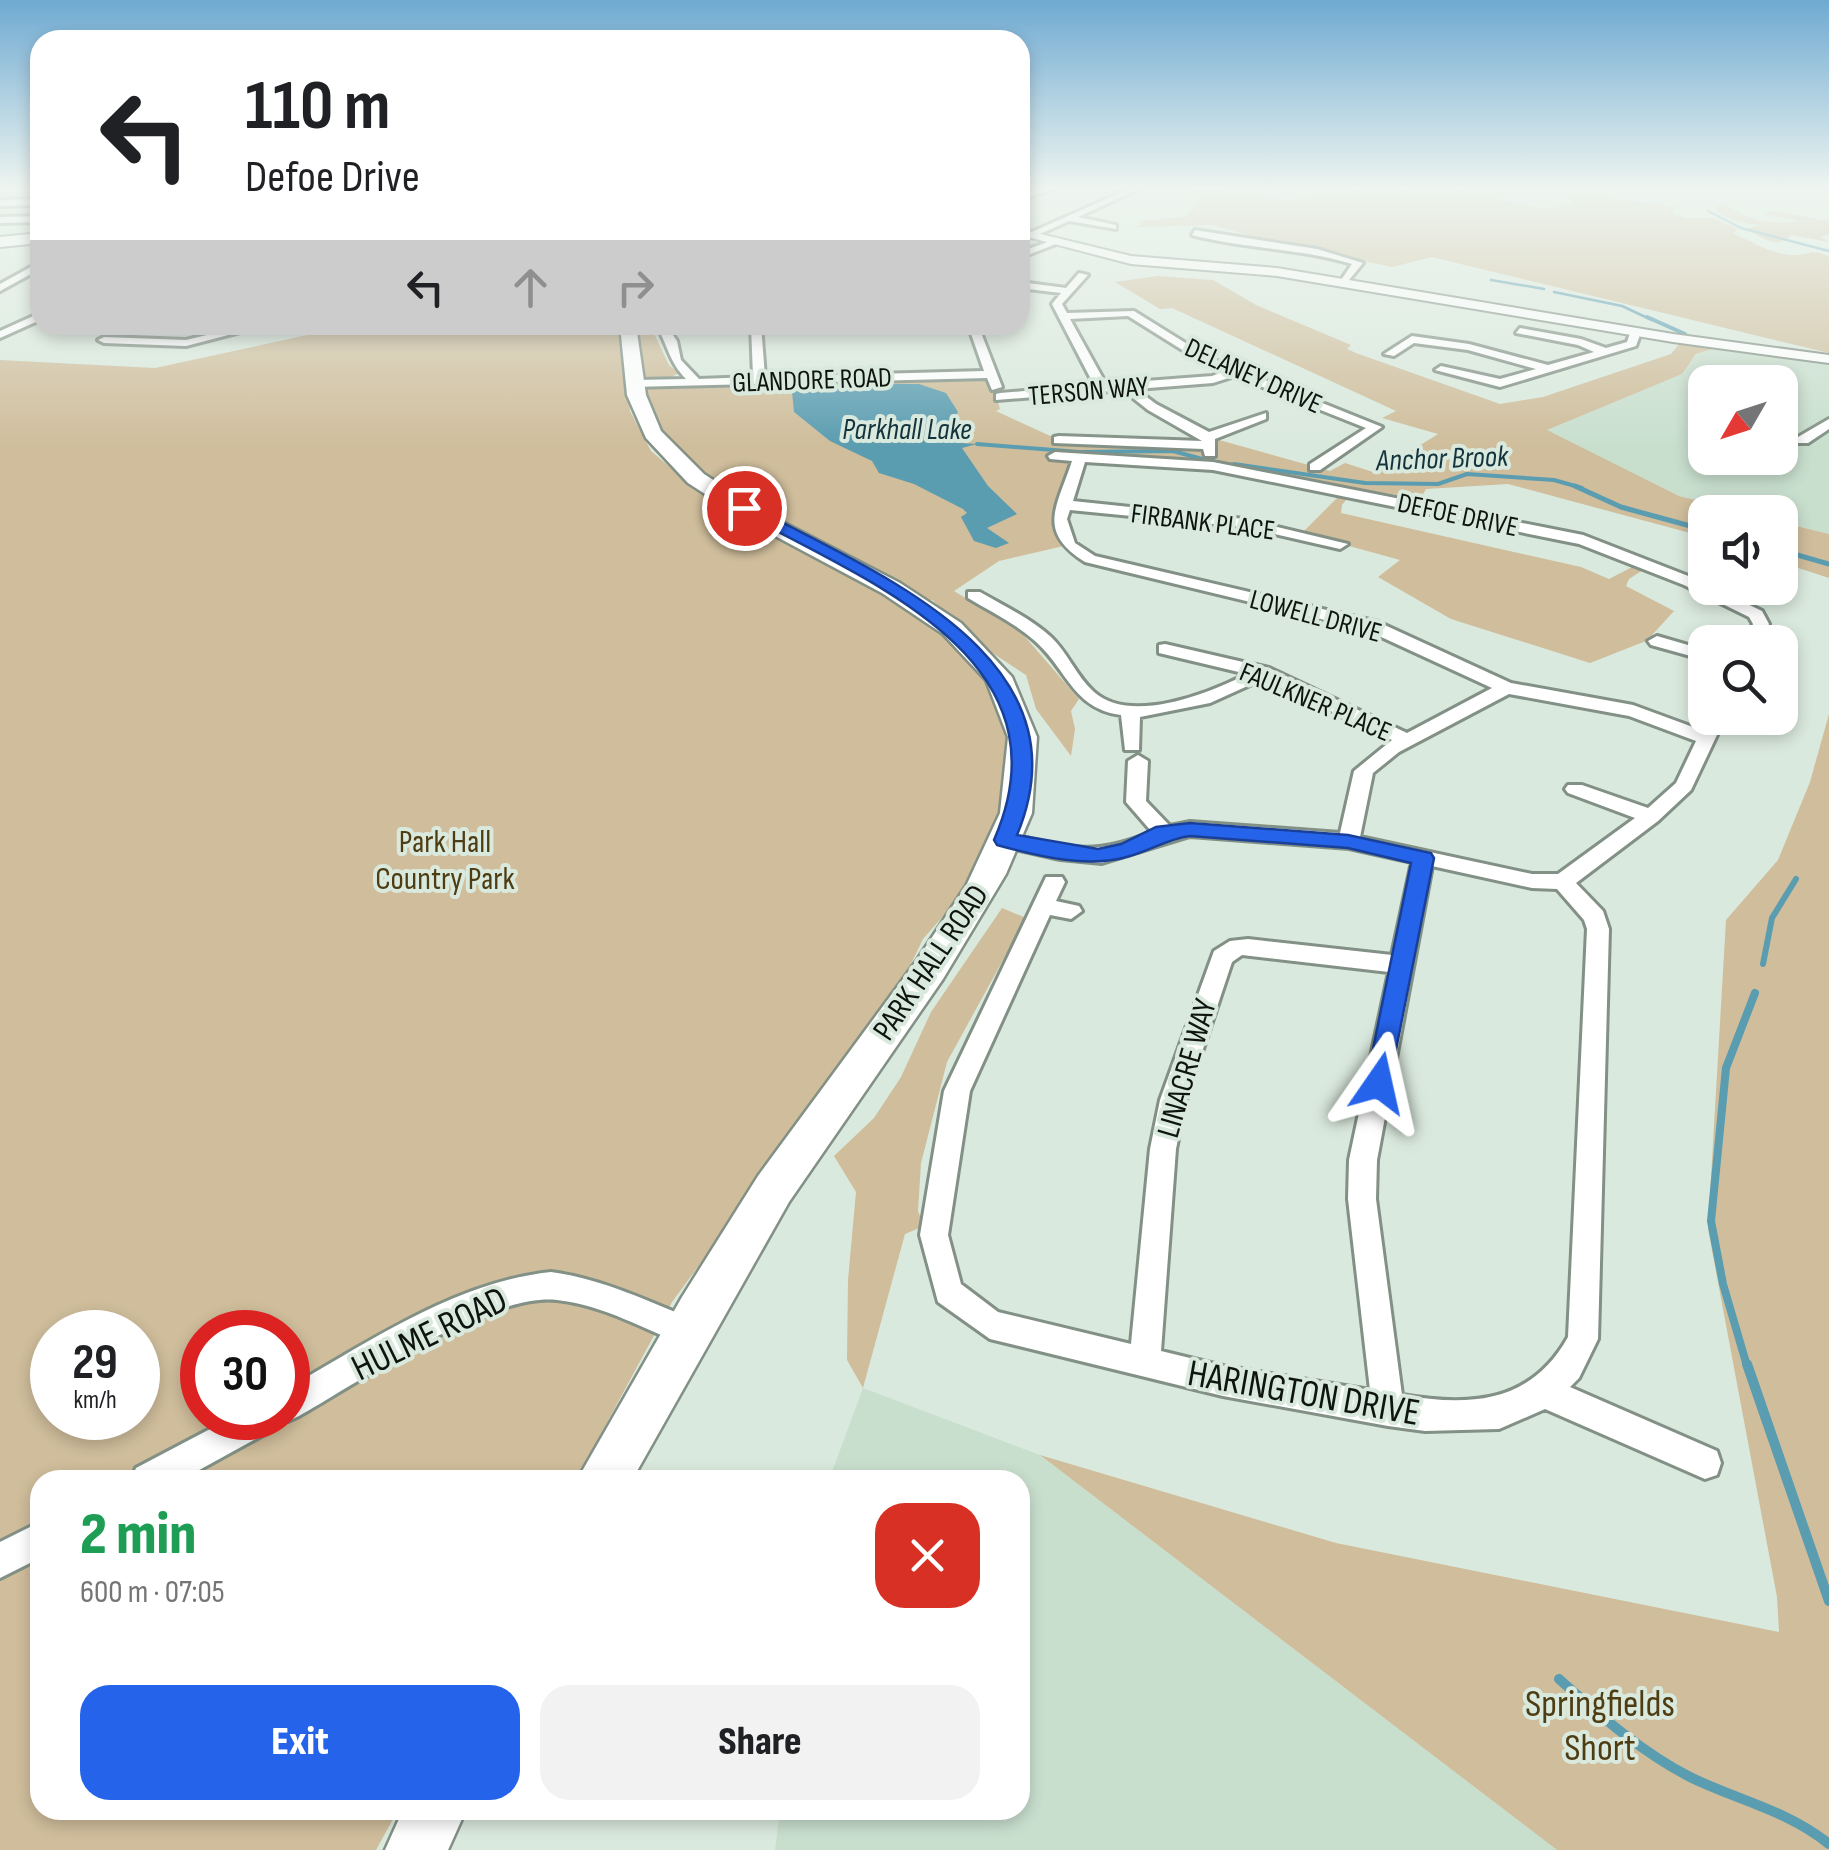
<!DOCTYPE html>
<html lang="en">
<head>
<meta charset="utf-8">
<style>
	:root { --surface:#fff; --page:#f2f2f2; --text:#202124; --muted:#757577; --accent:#2563eb }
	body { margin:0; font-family:"Sofia Sans Condensed",sans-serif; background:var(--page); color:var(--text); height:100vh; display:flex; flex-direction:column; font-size:38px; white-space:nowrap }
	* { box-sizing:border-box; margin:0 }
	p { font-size:32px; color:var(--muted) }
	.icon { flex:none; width:55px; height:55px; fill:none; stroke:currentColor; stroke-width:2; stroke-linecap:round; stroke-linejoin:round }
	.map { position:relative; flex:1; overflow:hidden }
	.panel { position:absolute; left:30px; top:1470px; width:1000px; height:350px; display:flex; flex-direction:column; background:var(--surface); border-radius:30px; box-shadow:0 5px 15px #0003 }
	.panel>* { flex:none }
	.guide { position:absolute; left:30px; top:30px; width:1000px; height:305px; border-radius:30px; box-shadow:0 5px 15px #0003; background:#fff; color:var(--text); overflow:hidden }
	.needle { width:65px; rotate:231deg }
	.buttons { position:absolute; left:1688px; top:365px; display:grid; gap:20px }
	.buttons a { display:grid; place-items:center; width:110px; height:110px; border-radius:20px; background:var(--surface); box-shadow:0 5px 15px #0003; font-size:50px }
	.speed { position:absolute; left:30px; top:1310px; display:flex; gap:20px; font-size:50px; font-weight:700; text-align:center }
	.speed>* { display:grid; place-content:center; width:130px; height:130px; border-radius:50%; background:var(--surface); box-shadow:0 5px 15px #0003; line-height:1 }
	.speed small { font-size:25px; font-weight:400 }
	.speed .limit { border:15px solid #d22; background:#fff; color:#111 }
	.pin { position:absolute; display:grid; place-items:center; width:85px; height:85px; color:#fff; margin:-42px; border:5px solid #fff; border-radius:50%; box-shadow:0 2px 10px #0007 }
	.me { position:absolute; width:110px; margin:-55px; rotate:11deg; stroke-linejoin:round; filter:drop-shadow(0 0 8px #0008) }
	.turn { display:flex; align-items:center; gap:35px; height:210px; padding:0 50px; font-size:45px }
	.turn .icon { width:130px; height:130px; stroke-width:2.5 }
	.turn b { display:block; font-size:70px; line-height:85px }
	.lanes { display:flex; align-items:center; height:95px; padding:0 50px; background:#0003; justify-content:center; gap:50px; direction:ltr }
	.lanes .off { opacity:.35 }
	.round { display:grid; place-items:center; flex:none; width:105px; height:105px; border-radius:30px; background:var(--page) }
	.head { display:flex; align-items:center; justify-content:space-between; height:170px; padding:0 50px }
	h1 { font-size:60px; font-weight:800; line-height:75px; color:#1e9e55 }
	.cta { display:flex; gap:20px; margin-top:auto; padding:20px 50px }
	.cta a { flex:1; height:115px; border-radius:30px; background:var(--accent); color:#fff; font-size:40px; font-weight:800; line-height:115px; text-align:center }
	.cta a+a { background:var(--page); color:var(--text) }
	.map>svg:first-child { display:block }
	.built { fill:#c9dfce; fill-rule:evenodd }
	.green { fill:#cfbd9b; fill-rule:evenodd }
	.water { fill:#5a9cb0 }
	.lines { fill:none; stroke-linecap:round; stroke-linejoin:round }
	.stream-far5 { stroke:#5a9cb0; stroke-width:2.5 }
	.stream-far4 { stroke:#5a9cb0; stroke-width:4 }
	.stream-far3 { stroke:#5a9cb0; stroke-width:5 }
	.stream-far2 { stroke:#5a9cb0; stroke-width:6 }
	.stream-far1 { stroke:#5a9cb0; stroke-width:8 }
	.stream { stroke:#5a9cb0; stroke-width:10 }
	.minor-casing { stroke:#829085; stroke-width:6 }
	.tertiary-casing { stroke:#829085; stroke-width:4 }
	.primary-casing { stroke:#829085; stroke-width:5 }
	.trunk-casing { stroke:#829085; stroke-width:4 }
	.minor { fill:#fff; fill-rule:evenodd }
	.tertiary { fill:#fff; fill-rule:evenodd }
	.primary { fill:#fff; fill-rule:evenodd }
	.trunk { fill:#fff; fill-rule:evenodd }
	.route { fill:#2563eb; stroke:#184099; stroke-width:2.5 }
	.labels { text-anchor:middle; stroke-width:8; stroke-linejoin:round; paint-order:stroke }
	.far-street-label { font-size:28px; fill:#0e1410; stroke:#dae9dd }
	.far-water-label { font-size:30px; font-style:italic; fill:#13333d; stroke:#dae9dd }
	.park-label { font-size:32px; fill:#4e3c13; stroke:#dae9dd }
	.street-label { font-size:32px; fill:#0e1410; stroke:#dae9dd }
	.near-street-label { font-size:38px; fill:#0e1410; stroke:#dae9dd }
	.near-park-label { font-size:38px; fill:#4e3c13; stroke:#dae9dd }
</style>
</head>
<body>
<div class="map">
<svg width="1829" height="1850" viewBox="0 0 1829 1850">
	<rect width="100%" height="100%" fill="#dae9dd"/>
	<!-- built -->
	<path class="built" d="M1712,349L1829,362V534L1780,522V512H1744L1679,496L1546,430L1681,374L1697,354ZM1705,382H1780V458H1705Z
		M863,1388L1040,1455L1557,1850H775L780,1810H1020V1480H829Z"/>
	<!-- green -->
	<path class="green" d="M1197,189C1224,189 1248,197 1275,199C1304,200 1333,196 1358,189C1383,182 1412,195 1436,193C1456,192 1488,180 1504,194L1501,200L1546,209L1574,203L1564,195L1572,193L1676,207L1672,213L1687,218H1713L1738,229L1733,233C1750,241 1770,253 1789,255C1805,257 1813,247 1829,257V353L1432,257L1392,267L1277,243L1212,225L1133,227L1142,224L1139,221L1185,217L1202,197L1185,191Z
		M1726,204C1749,222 1772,225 1801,221L1763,214L1771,211L1829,221V234L1821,237L1829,242L1791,235C1776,252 1758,234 1745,229L1761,225C1744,223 1722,221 1713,205Z
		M1158,276L1213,280L1256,305L1351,345L1347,349L1356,353L1500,404L1543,397L1671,354L1680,343L1712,349L1696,354L1682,374L1547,430L1679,496L1744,512H1705V537L1508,484L1426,489L1420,499L1218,465L1212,438L1330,471L1345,463L1376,473L1438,434L1382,418L1396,411L1172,308L1160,309L1115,282Z
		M354,325H620L630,411L651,451L697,490L866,577L954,641L997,695L1009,726L1008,789L990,845L966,890L923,939L891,1005L672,1302L576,1480H40V1810H398L376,1850H0V360L155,368ZM52,1332H138V1418H52ZM202,1332H288V1418H202Z
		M633,325H650L669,365L679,373L665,380H643Z
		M990,374L1000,409L996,411L1059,440L1209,445L1213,466L1081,458L1060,519L1068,545L999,561L954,591L1020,631L1079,699L1071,711L1075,729L1071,756L1036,709L1026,675L991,652L932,600L920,605L748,510L662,446L635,384Z
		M1341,494L1350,495L1342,505L1341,513L1581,567L1609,579L1638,564L1646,568L1629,579L1626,586L1674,611L1652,635L1657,637L1654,643L1646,641L1590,663L1451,619L1378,577L1400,560L1302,533Z
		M1780,522L1829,534V578L1780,562Z
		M1829,714V1850H1557L1040,1455L1336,1543L1779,1632L1777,1597L1708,1229L1726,920L1778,860L1810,782Z
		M1002,908L1026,918L947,1062L921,1163L918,1211L924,1226L905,1234L863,1388L847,1360L848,1280L856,1192L834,1156L874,1118L901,1077L931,1012Z"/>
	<!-- water -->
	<path class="water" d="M804,384H919L946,393L958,412L953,420L960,443L977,444L962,448L988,486L1017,514L987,528L1009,543L996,548L974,541L961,517L967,513L963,509L914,484L879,473L872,461L830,441L794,412L792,392Z"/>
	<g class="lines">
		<!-- stream-far5 -->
		<path class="stream-far5" d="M1708,211L1741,228L1829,251
			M1491,280L1544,289
			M1554,292L1622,306L1652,320"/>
		<!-- stream-far4 -->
		<path class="stream-far4" d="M1647,317L1685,334
			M977,444L1079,452L1173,451L1202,459
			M1234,464L1365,483L1438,484L1467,474L1554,480L1582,488"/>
		<!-- stream-far3 -->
		<path class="stream-far3" d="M1575,486L1621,507L1705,530
			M1780,550L1829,564"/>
		<!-- stream-far2 -->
		<path class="stream-far2" d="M1763,964L1772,918L1796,879"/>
		<!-- stream-far1 -->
		<path class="stream-far1" d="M1747,1366L1723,1284L1711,1221L1726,1068L1755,993"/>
		<!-- stream -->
		<path class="stream" d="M1747,1364L1829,1601
			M1559,1679C1600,1715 1641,1752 1690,1777C1737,1800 1787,1810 1829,1844"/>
		<!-- minor casing -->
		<g class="minor-casing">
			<path id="minor" d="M1042,189H1054L1020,200V194Z
				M1129,189H1139L1078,217L1116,225V229L1069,221L1033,237L1025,235Z
				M40,199V205L0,206V200Z
				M40,216V222L0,223V217Z
				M1195,230L1317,249L1363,263L1344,286L1339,283L1352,264C1300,248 1245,249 1192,235Z
				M1053,240L1061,242L1020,258V252Z
				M40,262V269L0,291V284Z
				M1079,273L1088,275L1062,304L1067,313L1134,311L1208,357L1382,427L1320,470H1310V464L1366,428L1235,376L1213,383L1136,389L1156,404L1209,432L1266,413V419L1215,439V456H1205L1203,449L1054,443V437L1059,436L1202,441L1148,410L1123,390L996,400V394L1000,393L1094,385L1052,304L1061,293L1020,288V282L1066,288ZM1128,316L1200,361L1225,371L1212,376L1106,384L1070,319Z
				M40,313V320L0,338V331Z
				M248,325H267L186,346L104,343L98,340L104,337L186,340Z
				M656,325H666L677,341L681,360L699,379L753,377L751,325H761L765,377L984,371L968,325H978L1002,387L992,390L987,378L631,387L629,384L635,380L686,379C669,362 668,345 656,325Z
				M1520,328L1581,339L1606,348L1627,342L1631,330L1641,332L1636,346L1500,387L1435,370L1441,366L1500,379L1536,369L1468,350L1414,343L1394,356L1384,354L1412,336L1469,344L1548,365L1594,352L1578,345L1516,333Z
				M1829,419V429L1808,443H1798V437Z
				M1055,452L1213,462L1583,535L1696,579L1705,583V588H1714L1762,611L1769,624L1762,642H1745L1753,624L1749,617L1684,585L1579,544L1213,470L1085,462L1073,501L1244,519L1348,544L1340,549L1244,527L1070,510L1067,519L1075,543L1095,556L1378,622L1511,683L1633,705L1701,730L1707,718H1725L1691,790L1658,821L1576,883L1603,911L1609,929L1598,1339L1579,1378L1570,1387L1717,1451L1721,1463L1717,1475L1705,1479L1545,1409L1499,1429L1425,1431L1388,1426L1223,1396L990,1339L938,1302L920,1235L944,1091L1046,877H1062L1065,882L1056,901L1079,906L1082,911L1071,919L1050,915L970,1091L948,1235L961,1284L998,1312L1131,1344L1150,1149L1160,1100L1214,951L1230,941L1248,939L1392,955L1412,862L1349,848L1190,836L1102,863L1060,859L998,845L995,840L998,835L1005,833C1068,847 1090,858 1152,832L1126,802L1128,761L1138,755L1148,761L1146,801L1170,826L1190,822L1340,833L1354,771L1392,740L1263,679L1210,703L1140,717L1139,750H1125L1121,715C1073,709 1067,669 1035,641C1015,623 991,612 968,598V592H980C1004,606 1030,618 1051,637C1068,653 1076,676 1094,692C1131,725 1210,693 1247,674L1159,653V645L1165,644L1269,668L1407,733L1492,688L1366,630L1085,562C1036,531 1057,507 1072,461L1050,459L1048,456ZM1509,694L1629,716L1696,741L1676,783L1648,808L1582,785H1568L1565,789L1568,793L1635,818L1558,874H1532L1360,837L1373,773L1399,752ZM1432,866L1532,888L1557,889L1584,920L1587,929L1568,1337C1531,1403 1471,1407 1402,1395L1376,1199L1377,1160ZM1242,955L1389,972L1349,1160L1348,1199L1370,1390L1223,1366L1161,1351L1176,1149L1186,1100L1232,962Z
				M1657,636L1705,650V660L1651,645L1648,641Z
				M551,1272C603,1279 650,1302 699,1322L703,1332L699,1342L688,1346C645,1330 604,1305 557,1300C488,1293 361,1381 299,1416L288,1421L280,1418H288V1388C369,1342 456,1282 551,1272Z
				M231,1418H279L274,1429L181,1480H131L136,1468Z
				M40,1522V1558L0,1578V1542Z"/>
		</g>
		<!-- tertiary casing -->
		<g class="tertiary-casing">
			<path id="tertiary" d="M1020,229L1131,256L1277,268L1673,334L1829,355V363L1673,342L1277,276L1131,264L1020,235Z"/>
		</g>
		<!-- primary casing -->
		<g class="primary-casing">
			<path id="primary" d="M620,325H636L646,395L661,431L704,474L763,512L900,583L961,623L1012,677L1037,737L1032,813L1006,874L943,979L789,1202L632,1480H577L682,1297L758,1176L917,960L966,886L1000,813L1008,737L986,680L943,634L882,593L747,521L688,483L646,438L627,395Z
				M403,1810H466L448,1850H385Z"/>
		</g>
		<!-- trunk casing -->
		<g class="trunk-casing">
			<path id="trunk" d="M40,233V243L0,247V237Z"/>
		</g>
		<!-- minor -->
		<use href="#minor" class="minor"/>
		<!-- tertiary -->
		<use href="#tertiary" class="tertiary"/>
		<!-- primary -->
		<use href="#primary" class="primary"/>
		<!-- trunk -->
		<use href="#trunk" class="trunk"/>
	</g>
	<!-- sky -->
	<linearGradient id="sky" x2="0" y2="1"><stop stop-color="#6faad2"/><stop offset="0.42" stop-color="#eef5f0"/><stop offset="1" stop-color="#eef5f0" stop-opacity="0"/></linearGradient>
	<rect width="1829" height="448" fill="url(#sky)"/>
	<!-- route -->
	<path class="route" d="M739,505H749C872,572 1092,655 1017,835L1098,849L1121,844L1156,827L1190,823L1348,835L1431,853L1434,858L1388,1090L1379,1093L1370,1090L1366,1083L1411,863L1348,848L1190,836C1167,839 1152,850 1130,856C1090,869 1037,856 997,845L994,840C1074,657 865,581 739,511Z"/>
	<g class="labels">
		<!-- far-street labels -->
		<g class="far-street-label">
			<text transform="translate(1254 375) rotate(24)" y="10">DELANEY DRIVE</text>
			<text transform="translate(812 379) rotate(-2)" y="10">GLANDORE ROAD</text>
			<text transform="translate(1088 390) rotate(-5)" y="10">TERSON WAY</text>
			<text transform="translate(1458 514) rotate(12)" y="10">DEFOE DRIVE</text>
			<text transform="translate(1203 521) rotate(7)" y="10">FIRBANK PLACE</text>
			<text transform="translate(1316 615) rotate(15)" y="10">LOWELL DRIVE</text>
			<text transform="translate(1316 701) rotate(23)" y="10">FAULKNER PLACE</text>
		</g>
		<!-- far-water labels -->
		<g class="far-water-label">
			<text x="907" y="439">Parkhall Lake</text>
			<text transform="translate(1442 458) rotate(-2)" y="10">Anchor Brook</text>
		</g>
		<!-- park labels -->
		<g class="park-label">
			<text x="445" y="852">Park Hall<tspan x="445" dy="37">Country Park</tspan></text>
		</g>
		<!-- street labels -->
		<g class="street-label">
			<text transform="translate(930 962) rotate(-56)" y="11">PARK HALL ROAD</text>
			<text transform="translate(1186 1068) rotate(-74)" y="11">LINACRE WAY</text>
		</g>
		<!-- near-street labels -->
		<g class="near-street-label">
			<text transform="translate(429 1333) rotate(-26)" y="13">HULME ROAD</text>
			<text transform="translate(1304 1392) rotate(10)" y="13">HARINGTON DRIVE</text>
		</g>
		<!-- near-park labels -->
		<g class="near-park-label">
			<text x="1600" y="1716">Springfields<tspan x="1600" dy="44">Short</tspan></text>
		</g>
	</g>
</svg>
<div class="buttons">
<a><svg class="needle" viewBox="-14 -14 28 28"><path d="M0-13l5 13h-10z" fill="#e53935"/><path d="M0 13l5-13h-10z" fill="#757577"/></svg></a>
<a><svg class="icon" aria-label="sound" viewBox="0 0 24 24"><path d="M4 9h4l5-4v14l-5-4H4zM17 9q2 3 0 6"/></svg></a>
<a><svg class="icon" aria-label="search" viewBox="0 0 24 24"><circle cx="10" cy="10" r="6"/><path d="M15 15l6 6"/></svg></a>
</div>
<div class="speed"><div>29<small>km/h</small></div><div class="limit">30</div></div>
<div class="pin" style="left:744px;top:508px;background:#d93025"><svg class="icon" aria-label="arrive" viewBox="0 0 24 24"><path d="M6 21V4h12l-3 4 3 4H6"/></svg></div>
<svg class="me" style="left:1379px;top:1083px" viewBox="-20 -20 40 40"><path d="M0-17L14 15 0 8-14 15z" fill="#2563eb" stroke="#fff" stroke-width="4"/></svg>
<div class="guide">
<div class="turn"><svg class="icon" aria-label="left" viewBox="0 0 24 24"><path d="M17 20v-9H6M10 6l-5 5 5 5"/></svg><div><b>110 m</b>Defoe Drive</div></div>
<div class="lanes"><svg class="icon" aria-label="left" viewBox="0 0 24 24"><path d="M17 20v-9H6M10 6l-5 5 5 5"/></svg><svg class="icon off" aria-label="ahead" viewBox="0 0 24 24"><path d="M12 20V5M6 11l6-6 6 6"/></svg><svg class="icon off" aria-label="right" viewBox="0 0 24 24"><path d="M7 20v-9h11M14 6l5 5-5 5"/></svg></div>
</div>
<section class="panel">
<div class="head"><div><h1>2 min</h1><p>600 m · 07:05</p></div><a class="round" style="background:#d93025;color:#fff"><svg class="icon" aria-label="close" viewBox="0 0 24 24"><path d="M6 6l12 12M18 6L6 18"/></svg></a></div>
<div class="cta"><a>Exit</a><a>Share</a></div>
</section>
</div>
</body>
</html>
